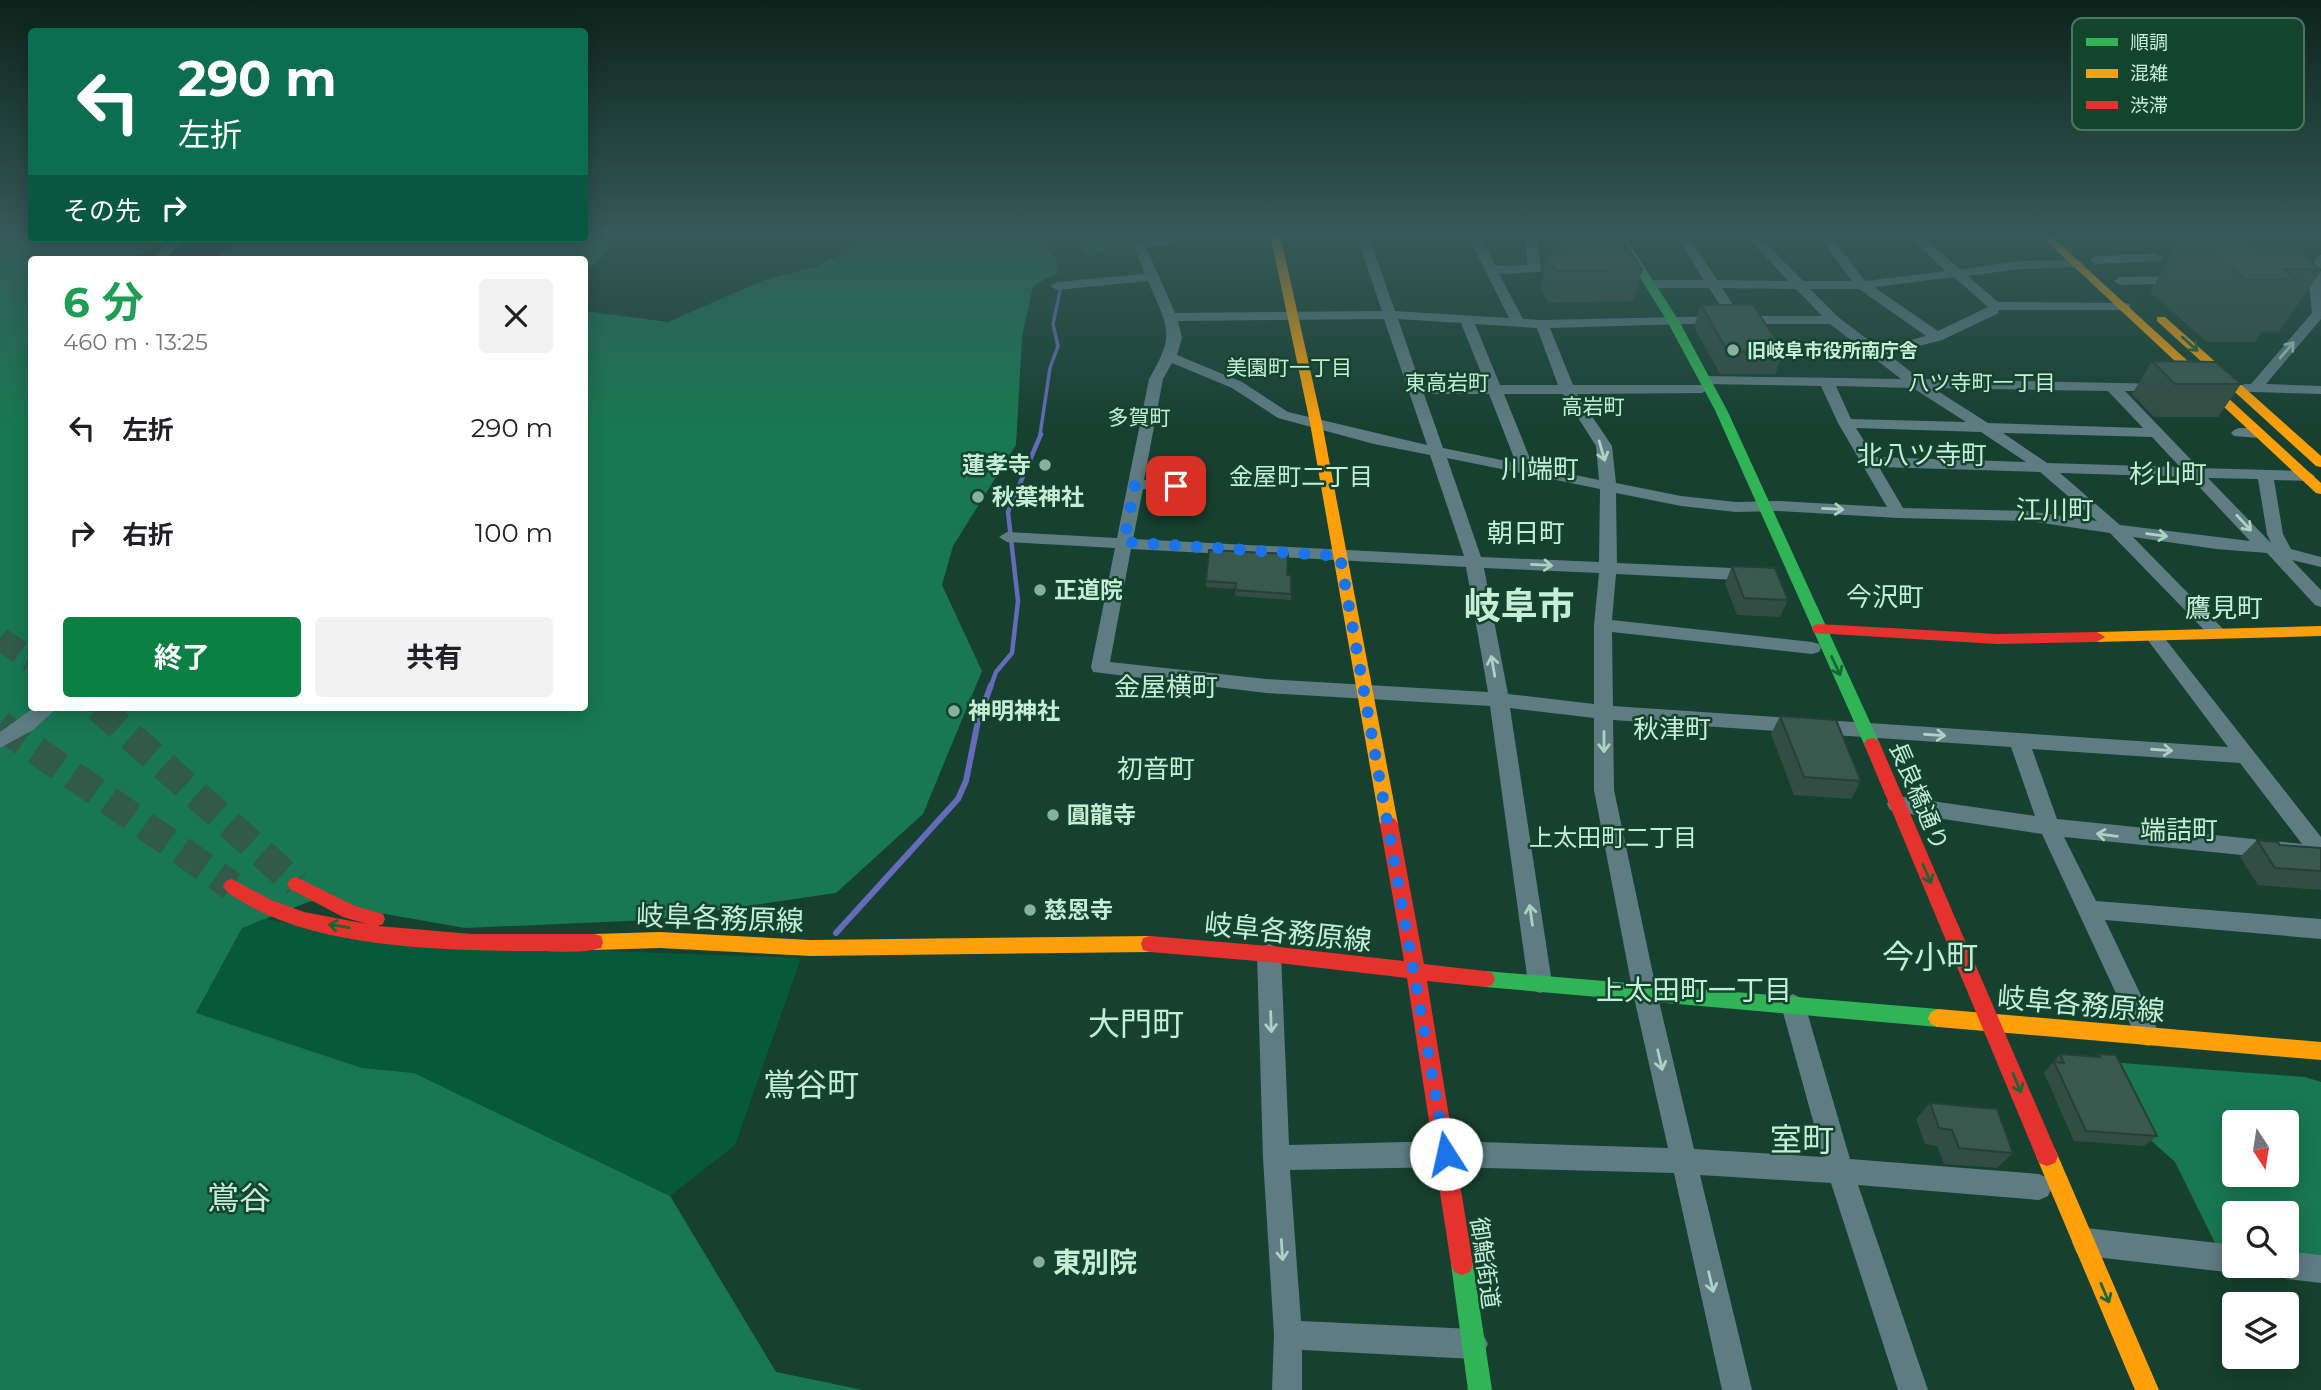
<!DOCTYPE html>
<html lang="ja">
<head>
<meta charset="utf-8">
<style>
	:root { --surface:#fff; --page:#f2f2f2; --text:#202124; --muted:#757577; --accent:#0b8043 }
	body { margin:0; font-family:Montserrat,"Noto Sans JP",sans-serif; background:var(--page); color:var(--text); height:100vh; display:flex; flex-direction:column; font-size:26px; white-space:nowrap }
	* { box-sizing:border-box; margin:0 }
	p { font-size:23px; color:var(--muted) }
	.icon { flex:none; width:38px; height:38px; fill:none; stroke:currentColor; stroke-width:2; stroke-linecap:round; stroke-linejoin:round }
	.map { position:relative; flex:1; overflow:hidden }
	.sheet { position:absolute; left:28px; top:256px; width:560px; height:455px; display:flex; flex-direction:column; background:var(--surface); border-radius:7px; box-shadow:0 4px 18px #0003 }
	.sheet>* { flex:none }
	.top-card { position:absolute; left:28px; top:28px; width:560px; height:214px; border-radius:7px; box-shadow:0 4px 18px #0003; background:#0b6e4f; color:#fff; overflow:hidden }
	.needle { width:46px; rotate:168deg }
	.buttons { position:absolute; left:2222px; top:1110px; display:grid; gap:14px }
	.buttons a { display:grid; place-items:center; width:77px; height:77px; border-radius:7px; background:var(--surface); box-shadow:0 4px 18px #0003; font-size:35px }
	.pin { position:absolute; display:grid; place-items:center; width:60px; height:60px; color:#fff; margin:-30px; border-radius:14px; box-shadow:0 4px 10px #0006 }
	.me { position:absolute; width:77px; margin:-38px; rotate:350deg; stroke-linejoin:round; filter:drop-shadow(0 0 5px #0008) }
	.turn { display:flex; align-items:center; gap:24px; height:147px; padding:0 35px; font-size:32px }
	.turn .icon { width:91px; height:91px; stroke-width:2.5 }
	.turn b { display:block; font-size:49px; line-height:60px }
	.then { display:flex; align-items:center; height:66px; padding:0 35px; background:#0003; gap:14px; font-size:26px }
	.round { display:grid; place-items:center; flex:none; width:74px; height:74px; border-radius:7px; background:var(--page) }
	.headline { display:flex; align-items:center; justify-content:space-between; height:119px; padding:0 35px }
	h1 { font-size:42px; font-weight:700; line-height:52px; color:#1e9e55 }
	.action { display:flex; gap:14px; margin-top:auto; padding:14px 35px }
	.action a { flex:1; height:80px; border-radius:7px; background:var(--accent); color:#fff; font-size:28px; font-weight:700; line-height:80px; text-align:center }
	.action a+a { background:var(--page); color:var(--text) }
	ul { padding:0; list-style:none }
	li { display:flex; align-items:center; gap:21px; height:105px; padding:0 35px }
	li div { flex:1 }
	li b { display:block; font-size:26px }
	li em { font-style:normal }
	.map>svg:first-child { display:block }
	.built { fill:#07593b }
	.green { fill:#187853; fill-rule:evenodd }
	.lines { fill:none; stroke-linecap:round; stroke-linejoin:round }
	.stream-far2 { stroke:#656ab9; stroke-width:3.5 }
	.stream-far1 { stroke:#656ab9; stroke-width:4.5 }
	.stream { stroke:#656ab9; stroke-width:6 }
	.secondary-tunnel-far1 { stroke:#305a49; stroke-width:24; stroke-dasharray:24 11; stroke-linecap:butt }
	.secondary-tunnel { stroke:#305a49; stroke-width:29; stroke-dasharray:29 15; stroke-linecap:butt }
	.street { fill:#5e7c82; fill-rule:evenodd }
	.fast { fill:#30b455; fill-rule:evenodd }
	.slow { fill:#ff9f0a; fill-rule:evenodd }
	.jam { fill:#e5322d; fill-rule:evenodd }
	.wall { fill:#324d43 }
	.building { fill:#3a594e; stroke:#293e37; stroke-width:2 }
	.oneway { stroke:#1c653a }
	.oneway2 { stroke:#abd2c2 }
	.route { stroke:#1a73e8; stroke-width:12; stroke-dasharray:0 21.6 }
	.poi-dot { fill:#88b19d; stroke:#14432e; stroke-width:2.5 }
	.labels { text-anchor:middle; stroke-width:5; stroke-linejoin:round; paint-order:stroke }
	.far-poi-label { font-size:19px; font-weight:bold; fill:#c5eed7; stroke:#14432e; text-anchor:start }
	.far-neighbourhood-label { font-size:21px; fill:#c5eed7; stroke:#14432e }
	.far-quarter-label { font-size:21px; fill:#c5eed7; stroke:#14432e }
	.poi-label { font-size:23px; font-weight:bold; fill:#c5eed7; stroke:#14432e; text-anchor:start }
	.street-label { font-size:23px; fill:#c5eed7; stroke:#14432e }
	.neighbourhood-label { font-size:24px; fill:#c5eed7; stroke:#14432e }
	.quarter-label { font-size:26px; fill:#c5eed7; stroke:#14432e }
	.near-street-label { font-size:28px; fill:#c5eed7; stroke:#14432e }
	.near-neighbourhood-label { font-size:28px; fill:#c5eed7; stroke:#14432e }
	.near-poi-label { font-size:28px; font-weight:bold; fill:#c5eed7; stroke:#14432e; text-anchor:start }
	.near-quarter-label { font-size:32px; fill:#c5eed7; stroke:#14432e }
	.town-label { font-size:37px; font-weight:bold; fill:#c5eed7; stroke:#14432e }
	.key { fill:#14432e; stroke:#497661; stroke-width:2 }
	.key-label { font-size:19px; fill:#c5eed7 }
</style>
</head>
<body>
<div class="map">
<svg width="2321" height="1390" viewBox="0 0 2321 1390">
	<rect width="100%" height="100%" fill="#164030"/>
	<!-- built -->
	<path class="built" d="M265,919L395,943L801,958L735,1145L670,1196L414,1073L362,1068L196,1014L242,928Z"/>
	<!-- green -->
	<path class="green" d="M0,234H31L32,238H179L150,249L135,259H32V707H584L585,311L668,322L764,280L815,267L883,234H1051L1048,251L1056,258L1057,273L1033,286L1022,337L1016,445L953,546L942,585L982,671L923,814L836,893L650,920L465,928L311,901L242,928L196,1013L362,1068L414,1073L670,1196L776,1372L863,1390H0Z
		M1082,234H1128L1134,250L1083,253L1079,240Z
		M585,235L613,245L585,273L584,259H214L239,239L246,238H584Z
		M2109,1062L2305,1077L2321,1082V1255L2287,1251V1213H2235V1245L2215,1243L2175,1162L2145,1135ZM2235,1122H2287V1174H2235Z"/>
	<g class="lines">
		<!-- stream-far2 -->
		<path class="stream-far2" d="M1040,435L1050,368L1058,346L1053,324L1060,291"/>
		<!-- stream-far1 -->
		<path class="stream-far1" d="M991,686L996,672L1012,653L1018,601L1008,512L1041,434"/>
		<!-- stream -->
		<path class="stream" d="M836,933L958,799L966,781L978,721L991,685"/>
		<!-- secondary-tunnel-far1 -->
		<path class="secondary-tunnel-far1" d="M0,639L32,660"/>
		<!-- secondary-tunnel -->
		<path class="secondary-tunnel" d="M98,707L296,884
			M0,725L232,886"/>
		<!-- street -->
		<path class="street" d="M1174,234L1185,236L1172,245L1146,247L1175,313L1382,311L1356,234H1368L1395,311L1509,318L1467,234H1479L1496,266L1528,265L1524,234H1536L1541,269L1540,272L1499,274L1523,319L1542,320L1727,316L1709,288H1651L1644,284L1651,280H1704L1675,234H1687L1717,280L1788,281L1745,234H1757L1803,281H1852L1817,234H1829L1865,281L1946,271L1906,234H1919L1960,269L2021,261L2078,260L2084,264L2082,267L2021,269L1968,276L1998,302L2125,303L2130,304V310H1999L1997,314L1942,340L1888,354L1920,379L2166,384L2168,387L2166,390L2161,391H2125L2199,468L2307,471L2315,476L2307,481L2274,480L2283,534L2291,549L2321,557V567L2292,560L2321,590V607L2315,605L2267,553L2216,549L2133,537L2224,630L2227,634L2224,638H2212L2110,533L2028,521L1898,518L1779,511L1736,512L1681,506L1616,493L1617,563L1756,569L1765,575L1756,581L1616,574L1612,620L1812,642L1819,644L1821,648L1819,652L1812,654L1612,632L1613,706L2228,747L2144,635L2147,631H2159L2321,837V863L2064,837L2096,901L2321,919V939L2105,920L2160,1035L2157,1043L2148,1046L2139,1043L2042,834L1897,812L1890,810L1887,804L1890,798L1897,796L2035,816L2011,747L1613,720L1614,790L1657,993L1694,1149L1823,1157L1781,1005L1785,998L1793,994L1801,998L1805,1005L1850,1159L2039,1174L2048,1178L2052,1187L2048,1196L2039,1200L1858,1185L1928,1390H1898L1831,1183L1700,1175L1752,1390H1722L1674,1173L1446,1167L1290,1170L1301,1321L1473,1329L1483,1334L1488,1344L1483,1354L1473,1359L1302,1350V1390H1272L1274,1335L1263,1158L1257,954L1261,947L1269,944L1277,947L1281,954L1289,1145L1446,1141L1668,1148L1633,993L1594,790V718L1510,708L1552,983L1548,990L1540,993L1532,990L1528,983L1490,706L1266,693L1093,672L1091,667L1115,548L1007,542L999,537L1007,532L1117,538L1149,379C1176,333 1168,328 1148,281L1057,290L1050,286L1057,282L1145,274L1134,247L1138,241L1165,238ZM1954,277L1988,307L1938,331L1874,287ZM1722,288L1796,289L1822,316H1740ZM1810,289H1859L1926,336L1879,348L1838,317ZM1384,319L1427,445L1288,412L1242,382L1177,355L1182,338L1178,321ZM1398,319L1461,323L1486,385L1421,386ZM1475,324L1537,328L1558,385H1500ZM1685,324H1830L1901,379L1707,376L1700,380L1707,384L1821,386L1838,423L1887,507L1779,501L1736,502L1681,496L1616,483L1612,446L1577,394L1702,393L1709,389L1702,385H1573L1550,328ZM1172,363L1232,388L1278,418L1374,444L1430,455L1464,556L1133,539L1143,489L1196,492L1204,487L1196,482L1144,480L1163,379ZM1836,386L1913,388L1966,422L1851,419ZM1933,388L2108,391L2143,428L1988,423ZM1424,394H1489L1516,463L1443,448ZM1504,394H1563L1596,446L1599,480L1533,466ZM1856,428L1981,432L2026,462L1874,457ZM2003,433L2152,437L2180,467L2047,463ZM1447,458L1600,489L1599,562L1481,557ZM1879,467L2040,472L2097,521L2028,511L1903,508ZM2060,473L2190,477L2250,541L2120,525ZM2208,478L2258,479L2267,534L2271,543ZM1131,549L1466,567L1488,692L1266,679L1110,662ZM1484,568L1599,573L1594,625V704L1508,694ZM2032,749L2240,763L2302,844L2057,819Z
			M172,238H191L180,244L166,259H153Z
			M2156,254L2162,258L2160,261L2096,264L2090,260L2096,256Z
			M2321,255V319L2266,384L2321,386V394L2221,391L2219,388L2221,385L2251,384L2312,313L2308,273L2317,256Z
			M2182,276L2187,277V283L2120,285L2114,281L2120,277Z
			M2239,428H2258L2266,433L2258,438L2234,436L2231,433L2234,430Z
			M35,707H58L33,730L0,748V732Z
			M2086,1228L2235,1245V1265H2246L2245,1269L2235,1273L2086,1256L2076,1252L2072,1242L2076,1232Z
			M2287,1251L2321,1255V1283L2287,1279L2277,1275L2273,1265H2287Z"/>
		<!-- fast -->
		<path class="fast" d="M1157,234H1248L1243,237H1162Z
			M1613,234H1623L1679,321L1727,410L1880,744L1878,748H1866L1864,744L1715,410L1667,321Z
			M1485,971L1938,1009L1945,1012L1948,1018L1945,1024L1938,1027L1485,987L1478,985L1475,979L1478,973Z
			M1462,1253L1470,1256L1473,1264L1492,1390H1468L1451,1264L1454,1256Z"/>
		<!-- slow -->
		<path class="slow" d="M1270,234H1280L1322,423L1398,824L1395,829L1389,831L1383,829L1380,824L1310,423Z
			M2039,234H2049L2321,483V494L2316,493Z
			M2157,317H2165L2321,456V467L2316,466L2157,321Z
			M2321,626V636L2097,642L2089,637L2097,632Z
			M660,932L811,940L1150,936L1157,938L1159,944L1157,950L1150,952L811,956L660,948L594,950L587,948L585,942L587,936L594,934Z
			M1938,1009L2321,1042V1060L1938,1027L1931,1024L1928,1018L1931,1012Z
			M2047,1146L2055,1149L2159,1390H2135L2036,1156L2039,1149Z"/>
		<!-- jam -->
		<path class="jam" d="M1819,624L1997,634L2097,632L2105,637L2097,642L1997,644L1814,633L1812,629L1814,625Z
			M1872,738L1878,740L1880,744L2058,1156L2055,1163L2047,1166L2039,1163L2036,1156L1864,744L1866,740Z
			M1389,817L1395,819L1398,824L1424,964L1485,971L1492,973L1495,979L1492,985L1485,987L1427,981L1473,1264L1470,1272L1462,1275L1454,1272L1451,1264L1407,978L1269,962L1150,952L1143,950L1141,944L1143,938L1150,936L1269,946L1404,961L1380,824L1383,819Z
			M296,877L355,906L383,914L385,919L383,924L378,926L472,934H594L601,936L603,942L601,948C582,954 557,951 537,951C450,951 318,949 243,902C236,898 227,894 223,886L226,881L232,879L271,900L304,912L367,924L343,917L290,889L287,884L290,879Z"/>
	</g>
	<!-- wall -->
	<path class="wall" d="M2184,234H2235L2259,251L2321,269V271L2279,332H2262L2255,342H2207L2150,292Z
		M1560,242L1642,270L1633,301L1548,303L1540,287L1547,256H1557Z
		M1701,305L1784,352L1775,374H1720L1694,327Z
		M2152,361L2241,384L2218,417H2154L2132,394Z
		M1732,566L1788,600L1780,617L1737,615L1725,584Z
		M1287,575H1291V600L1235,596V589L1206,587V581Z
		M1780,716L1861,781L1851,799L1794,795L1771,734Z
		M2257,840L2280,845L2321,848V890L2258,885L2240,857Z
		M2060,1054L2096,1057L2099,1054L2157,1136L2144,1146L2074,1141L2044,1073Z
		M1930,1103L2013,1153L1997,1168L1944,1164L1937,1146L1925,1144L1916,1119Z"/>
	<!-- building -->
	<path class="building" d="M2189,234H2235L2259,251L2297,252L2321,270L2283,269L2297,280H2247Z
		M1623,241L1642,270L1556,271L1547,256H1568L1560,242Z
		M1701,305H1753L1784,352H1728Z
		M2152,361L2216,362L2241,384H2175Z
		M1209,550L1288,554L1287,575H1291V594L1235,590L1236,583L1206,581Z
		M1732,566L1775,568L1788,600L1744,598Z
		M1780,716L1836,720L1861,781L1804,777Z
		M2257,840L2278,842L2280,845L2321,848V871L2275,868Z
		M2060,1054L2100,1057L2099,1054L2116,1055L2157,1136L2086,1131L2054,1062L2064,1063Z
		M1930,1103L1997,1109L2013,1153L1959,1148L1952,1130L1939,1128Z"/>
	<!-- one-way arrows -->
	<defs><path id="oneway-shaft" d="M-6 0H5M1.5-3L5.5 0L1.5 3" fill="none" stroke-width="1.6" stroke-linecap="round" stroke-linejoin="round" transform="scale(1.75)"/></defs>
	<g class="oneway">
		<use href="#oneway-shaft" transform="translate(2190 344) rotate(42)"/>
		<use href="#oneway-shaft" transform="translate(1836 666) rotate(65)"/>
		<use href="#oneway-shaft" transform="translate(1927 874) rotate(66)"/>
		<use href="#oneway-shaft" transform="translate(339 926) rotate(-171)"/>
		<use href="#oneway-shaft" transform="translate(2017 1083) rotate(67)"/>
		<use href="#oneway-shaft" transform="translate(2105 1293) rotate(67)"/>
	</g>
	<g class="oneway2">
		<use href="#oneway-shaft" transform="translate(2287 350) rotate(-49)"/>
		<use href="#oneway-shaft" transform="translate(1602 451) rotate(74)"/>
		<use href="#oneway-shaft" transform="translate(1833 509) rotate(3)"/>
		<use href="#oneway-shaft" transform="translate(2244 523) rotate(47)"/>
		<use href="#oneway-shaft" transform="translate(2157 535) rotate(8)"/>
		<use href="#oneway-shaft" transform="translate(1542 565) rotate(3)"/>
		<use href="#oneway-shaft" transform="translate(1493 666) rotate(-100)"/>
		<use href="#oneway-shaft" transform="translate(1935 735) rotate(4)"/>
		<use href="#oneway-shaft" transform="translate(1604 742) rotate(90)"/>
		<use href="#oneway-shaft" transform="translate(2162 750) rotate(4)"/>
		<use href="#oneway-shaft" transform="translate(2107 835) rotate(-173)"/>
		<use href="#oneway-shaft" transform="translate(1531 915) rotate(-98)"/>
		<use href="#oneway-shaft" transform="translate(1271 1022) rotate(88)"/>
		<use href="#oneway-shaft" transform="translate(1660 1060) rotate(77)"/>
		<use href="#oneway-shaft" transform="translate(1282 1250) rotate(86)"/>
		<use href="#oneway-shaft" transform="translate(1711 1282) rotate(77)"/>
	</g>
	<!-- sky -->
	<linearGradient id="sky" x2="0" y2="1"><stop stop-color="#0c231a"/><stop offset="0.55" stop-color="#365959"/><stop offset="1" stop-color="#365959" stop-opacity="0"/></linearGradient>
	<rect width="2321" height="428" fill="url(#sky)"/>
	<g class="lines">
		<!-- route -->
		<path class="route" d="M1176,486L1135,484L1124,542L1340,556L1446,1154"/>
	</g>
	<!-- markers -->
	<g class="poi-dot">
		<circle cx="1733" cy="350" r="7"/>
		<circle cx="1045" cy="465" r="7"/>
		<circle cx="978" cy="497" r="7"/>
		<circle cx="1040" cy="590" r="7"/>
		<circle cx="954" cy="711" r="7"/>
		<circle cx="1053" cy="815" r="7"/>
		<circle cx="1030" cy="910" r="7"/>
		<circle cx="1039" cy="1262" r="7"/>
	</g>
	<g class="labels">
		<!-- far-poi labels -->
		<g class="far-poi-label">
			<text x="1747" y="357">旧岐阜市役所南庁舎</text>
		</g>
		<!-- far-neighbourhood labels -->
		<g class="far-neighbourhood-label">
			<text x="1289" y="375">美園町一丁目</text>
			<text x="1982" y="390">八ツ寺町一丁目</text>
		</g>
		<!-- far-quarter labels -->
		<g class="far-quarter-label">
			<text x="1447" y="390">東高岩町</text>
			<text x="1593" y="414">高岩町</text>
			<text x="1139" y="425">多賀町</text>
		</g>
		<!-- poi labels -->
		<g class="poi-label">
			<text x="1031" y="473" text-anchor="end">蓮孝寺</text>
			<text x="992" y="505">秋葉神社</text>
			<text x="1054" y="598">正道院</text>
			<text x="968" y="719">神明神社</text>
			<text x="1067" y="823">圓龍寺</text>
			<text x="1044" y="918">慈恩寺</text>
		</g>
		<!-- street labels -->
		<g class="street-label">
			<text transform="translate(1919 796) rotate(67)" y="8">長良橋通り</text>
			<text transform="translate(1485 1263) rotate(82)" y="8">御鮨街道</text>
		</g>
		<!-- neighbourhood labels -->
		<g class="neighbourhood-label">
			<text x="1301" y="485">金屋町二丁目</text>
			<text x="1613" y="846">上太田町二丁目</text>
		</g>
		<!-- quarter labels -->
		<g class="quarter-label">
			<text x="1922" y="464">北八ツ寺町</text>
			<text x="1540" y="478">川端町</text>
			<text x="2168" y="483">杉山町</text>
			<text x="2055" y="519">江川町</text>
			<text x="1526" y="542">朝日町</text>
			<text x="1885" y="606">今沢町</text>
			<text x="2224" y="617">鷹見町</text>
			<text x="1166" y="696">金屋横町</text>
			<text x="1672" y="738">秋津町</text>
			<text x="1156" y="778">初音町</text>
			<text x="2179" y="839">端詰町</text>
		</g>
		<!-- near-street labels -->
		<g class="near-street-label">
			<text transform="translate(720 918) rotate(2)" y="10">岐阜各務原線</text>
			<text transform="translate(1288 932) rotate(6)" y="10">岐阜各務原線</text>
			<text transform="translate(2081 1004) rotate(5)" y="10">岐阜各務原線</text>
		</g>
		<!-- near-neighbourhood labels -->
		<g class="near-neighbourhood-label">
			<text x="1694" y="1000">上太田町一丁目</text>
		</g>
		<!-- near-poi labels -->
		<g class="near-poi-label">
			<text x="1053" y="1272">東別院</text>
		</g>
		<!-- near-quarter labels -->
		<g class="near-quarter-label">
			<text x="1930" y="968">今小町</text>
			<text x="1136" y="1035">大門町</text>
			<text x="811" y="1096">鴬谷町</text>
			<text x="1802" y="1151">室町</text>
			<text x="239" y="1209">鴬谷</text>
		</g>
		<!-- town labels -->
		<g class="town-label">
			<text x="1519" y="619">岐阜市</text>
		</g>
	</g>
	<!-- legend -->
	<rect x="2072" y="18" width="232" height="112" rx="10" class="key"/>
	<rect x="2086" y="38" width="32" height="8" fill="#30b455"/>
	<rect x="2086" y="69" width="32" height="9" fill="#ff9f0a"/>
	<rect x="2086" y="101" width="32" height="8" fill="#e5322d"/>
	<g class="key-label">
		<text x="2130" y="49">順調</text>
		<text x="2130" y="80">混雑</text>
		<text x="2130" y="112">渋滞</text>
	</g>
</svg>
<div class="buttons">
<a><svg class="needle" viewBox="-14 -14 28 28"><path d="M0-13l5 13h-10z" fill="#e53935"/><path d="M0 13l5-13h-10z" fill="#757577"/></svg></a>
<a><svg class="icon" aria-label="search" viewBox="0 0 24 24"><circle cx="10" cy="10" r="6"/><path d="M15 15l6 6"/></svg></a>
<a><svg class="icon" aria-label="layers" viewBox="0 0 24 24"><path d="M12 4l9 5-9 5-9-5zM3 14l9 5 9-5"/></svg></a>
</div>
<div class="pin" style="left:1176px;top:486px;background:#d93025"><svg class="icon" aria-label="arrive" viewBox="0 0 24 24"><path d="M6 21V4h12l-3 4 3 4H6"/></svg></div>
<svg class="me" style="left:1446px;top:1154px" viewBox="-20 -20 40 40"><circle r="19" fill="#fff"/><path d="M0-13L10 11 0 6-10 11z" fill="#1a73e8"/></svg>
<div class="top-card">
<div class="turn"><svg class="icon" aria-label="left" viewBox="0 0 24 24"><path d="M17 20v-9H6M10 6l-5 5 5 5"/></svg><div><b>290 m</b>左折</div></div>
<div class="then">その先<svg class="icon" aria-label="right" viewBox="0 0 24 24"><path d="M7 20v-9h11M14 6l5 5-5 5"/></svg></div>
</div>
<section class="sheet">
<div class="headline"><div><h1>6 分</h1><p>460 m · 13:25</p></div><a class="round"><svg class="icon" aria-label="close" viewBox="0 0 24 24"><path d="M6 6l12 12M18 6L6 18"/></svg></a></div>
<ul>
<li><svg class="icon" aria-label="left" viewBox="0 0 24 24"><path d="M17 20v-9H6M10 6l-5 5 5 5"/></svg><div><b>左折</b></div><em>290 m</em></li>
<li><svg class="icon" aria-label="right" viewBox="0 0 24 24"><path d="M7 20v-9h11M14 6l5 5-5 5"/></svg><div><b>右折</b></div><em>100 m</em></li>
</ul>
<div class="action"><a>終了</a><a>共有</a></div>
</section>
</div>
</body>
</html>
